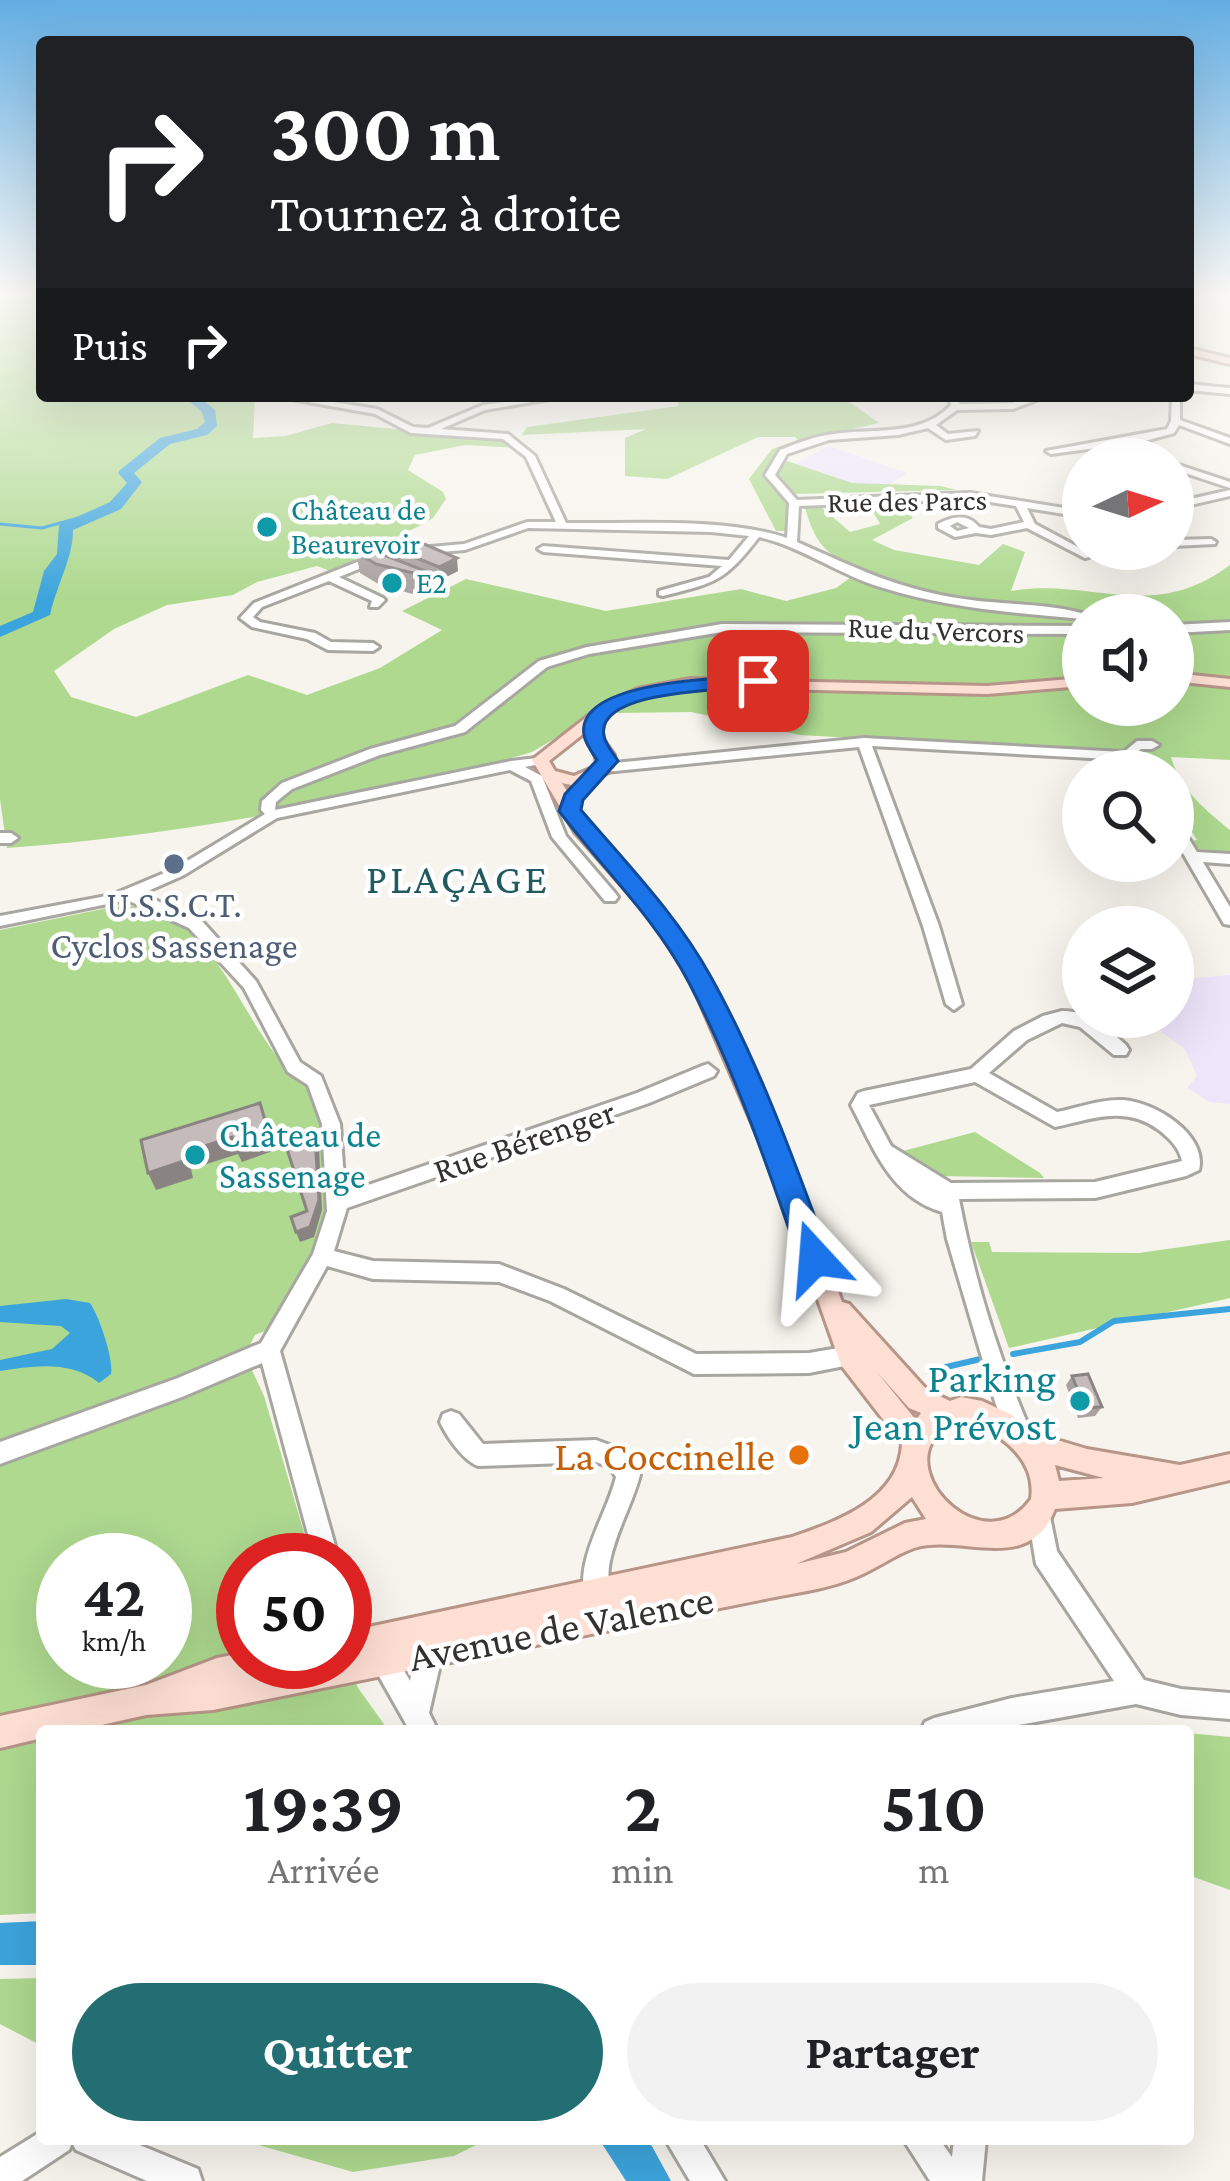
<!DOCTYPE html>
<html lang="fr">
<head>
<meta charset="utf-8">
<style>
	:root { --surface:#fff; --page:#f2f2f2; --text:#202124; --muted:#757577; --accent:#236e73 }
	body { margin:0; font-family:"Crimson Pro",serif; background:var(--page); color:var(--text); height:100vh; display:flex; flex-direction:column; font-size:45px; white-space:nowrap }
	* { box-sizing:border-box; margin:0 }
	p { font-size:39px; color:var(--muted) }
	.icon { flex:none; width:66px; height:66px; fill:none; stroke:currentColor; stroke-width:2; stroke-linecap:round; stroke-linejoin:round }
	.map { position:relative; flex:1; overflow:hidden }
	.panel { position:absolute; left:36px; top:1725px; width:1158px; height:420px; display:flex; flex-direction:column; background:var(--surface); border-radius:12px; box-shadow:0 12px 48px #0002 }
	.panel>* { flex:none }
	.hud { position:absolute; left:36px; top:36px; width:1158px; height:366px; border-radius:12px; box-shadow:0 12px 48px #0002; background:#202124; color:#fff; overflow:hidden }
	.needle { width:78px; rotate:86deg }
	.tools { position:absolute; left:1062px; top:438px; display:grid; gap:24px }
	.tools a { display:grid; place-items:center; width:132px; height:132px; border-radius:50%; background:var(--surface); box-shadow:0 12px 48px #0002; font-size:60px }
	.speed { position:absolute; left:36px; top:1533px; display:flex; gap:24px; font-size:60px; font-weight:700; text-align:center }
	.speed>* { display:grid; place-content:center; width:156px; height:156px; border-radius:50%; background:var(--surface); box-shadow:0 12px 48px #0002; line-height:1 }
	.speed small { font-size:30px; font-weight:400 }
	.speed .limit { border:18px solid #d22; background:#fff; color:#111 }
	.pin { position:absolute; display:grid; place-items:center; width:102px; height:102px; color:#fff; margin:-51px; border-radius:24px; box-shadow:0 6px 18px #0006 }
	.me { position:absolute; width:132px; margin:-66px; rotate:341deg; stroke-linejoin:round; filter:drop-shadow(0 0 9px #0008) }
	.turn { display:flex; align-items:center; gap:42px; height:252px; padding:0 36px; font-size:54px }
	.turn .icon { width:156px; height:156px; stroke-width:2.5 }
	.turn b { display:block; font-size:84px; line-height:102px }
	.then { display:flex; align-items:center; height:114px; padding:0 36px; background:#0003; gap:24px; font-size:45px }
	.eta { display:flex; justify-content:space-evenly; align-items:center; height:204px; text-align:center }
	.eta b { font-size:72px; font-weight:700; line-height:84px }
	.cta { display:flex; gap:24px; margin-top:auto; padding:24px 36px }
	.cta a { flex:1; height:138px; border-radius:72px; background:var(--accent); color:#fff; font-size:48px; font-weight:700; line-height:138px; text-align:center }
	.cta a+a { background:var(--page); color:var(--text) }
	.map>svg:first-child { display:block }
	.education { fill:#eee5fb }
	.green { fill:#aed98f; fill-rule:evenodd }
	.water { fill:#3ca4dc }
	.lines { fill:none; stroke-linecap:round; stroke-linejoin:round }
	.stream-far1 { stroke:#3ca4dc; stroke-width:3 }
	.stream { stroke:#3ca4dc; stroke-width:6 }
	.river { fill:#3ca4dc; fill-rule:evenodd }
	.minor-casing { stroke:#a8a6a0; stroke-width:6 }
	.major-casing { stroke:#b79588; stroke-width:6 }
	.minor { fill:#fff; fill-rule:evenodd }
	.major { fill:#fedfd4; fill-rule:evenodd }
	.wall { fill:#a9a1a0 }
	.shaded-wall { fill:#898382 }
	.building { fill:#c4bbba; stroke:#898382; stroke-width:3 }
	.route { fill:#1a73e8; stroke:#114b97; stroke-width:3 }
	.culture-dot { fill:#0f9aa8; stroke:#fff; stroke-width:4.5 }
	.service-dot { fill:#5c6f8a; stroke:#fff; stroke-width:4.5 }
	.food-dot { fill:#e8710a; stroke:#fff; stroke-width:4.5 }
	.labels { text-anchor:middle; stroke-width:9; stroke-linejoin:round; paint-order:stroke }
	.far-street-label { font-size:30px; fill:#333230; stroke:#fff }
	.far-culture-label { font-size:30px; fill:#0d838f; stroke:#fff; text-anchor:start }
	.service-label { font-size:36px; fill:#4e5e75; stroke:#fff }
	.culture-label { font-size:36px; fill:#0d838f; stroke:#fff; text-anchor:start }
	.street-label { font-size:36px; fill:#333230; stroke:#fff }
	.quarter-label { font-size:42px; letter-spacing:3px; fill:#215b5f; stroke:#fff }
	.near-culture-label { font-size:42px; fill:#0d838f; stroke:#fff; text-anchor:end }
	.near-food-label { font-size:42px; fill:#c56008; stroke:#fff; text-anchor:end }
	.near-street-label { font-size:42px; fill:#333230; stroke:#fff }
</style>
</head>
<body>
<div class="map">
<svg width="1230" height="2181" viewBox="0 0 1230 2181">
	<rect width="100%" height="100%" fill="#f6f4ec"/>
	<!-- education -->
	<path class="education" d="M829,446L907,473L886,487H856L790,467Z
		M1230,975V1104L1210,1102L1187,1088L1197,1076L1185,1049L1141,1017H1173V980Z"/>
	<!-- green -->
	<path class="green" d="M0,294H42V396H255L253,438L285,436L332,423L502,439L520,448L465,445L415,455L408,470L443,492L446,499L433,518L419,526L393,539H374L362,548L351,567L335,573L317,566L257,582L233,595L167,605L114,629L54,671L71,697L136,717L248,675L307,695L380,668L442,630L402,611L466,579L606,611L741,589L786,601L836,588L854,575L876,577C834,554 820,559 805,508L820,506L850,532L880,524L872,510L903,506L913,518L872,540L894,550L979,565L1003,544L1025,552L1011,591C1091,577 1152,624 1230,565V760L1171,757C1180,789 1205,810 1230,830V852L1199,849L1190,841L1197,840L1173,802V771H1153L1141,754L800,735L691,712L616,713L566,732L532,752C363,801 183,835 7,848L0,799ZM1083,615H1173V705H1083Z
		M675,396H841L879,423L803,440L780,451L768,477L788,501L789,531H776L749,479L772,449L798,440L795,437H758L667,479L625,476V438L646,429L522,435L527,427L679,406Z
		M787,461L852,483L941,486L956,490L794,494L779,481L778,470Z
		M117,906C131,906 149,906 162,912C216,936 246,1021 281,1061C291,1074 305,1079 312,1095C323,1122 335,1173 330,1203C324,1248 295,1287 275,1327L255,1335L245,1355L264,1396L312,1560H243V1662H345V1657L358,1688L389,1731H42V1913L0,1915V930ZM63,1560H165V1662H63Z
		M975,1132L1040,1173L1044,1178L940,1176L903,1151Z
		M1230,1240V1298L1009,1348L971,1242H989L992,1252L1139,1253Z
		M1188,1733L1230,1737V1890L1188,1875Z
		M42,1978V2046L0,2024V1979Z
		M237,2139H488L454,2156L353,2172Z"/>
	<!-- water -->
	<path class="water" d="M66,1299L90,1303C99,1316 114,1359 111,1374L99,1383C71,1360 33,1366 0,1371V1360L52,1349L70,1333L61,1326L0,1322V1306Z
		M42,1921V1965H0V1923Z
		M599,2139H648L671,2181H626Z"/>
	<g class="lines">
		<!-- stream-far1 -->
		<path class="stream-far1" d="M0,524L42,528L82,517"/>
		<!-- stream -->
		<path class="stream" d="M1013,1354L1080,1342L1114,1321L1230,1309
			M929,1371L985,1358"/>
		<!-- river -->
		<path class="river" d="M193,396H205L203,400L215,410L217,426L207,435L170,444L134,473L142,482L121,509L73,530C73,558 57,584 50,615L0,637V626L33,612L44,571L57,554L59,525L110,502L127,483L118,473L120,470L160,438L197,429L205,422L202,412L189,401Z"/>
		<!-- minor casing -->
		<g class="minor-casing">
			<path id="minor" d="M1188,384L1230,388V394L1188,390Z
				M275,396H295L377,409L413,427L428,428L483,405L546,396H568L485,410L441,429L508,434L535,456L566,523C633,524 724,517 787,538L789,503L765,475L780,450C798,443 815,436 834,434C875,428 921,437 951,405L948,396H956L960,404L1012,403L1034,396H1047L1013,409L957,410L936,425L948,434L978,431L975,436L946,440L928,428L898,435L829,440L787,454L775,475L797,500L970,493L1083,511V517L1027,508L1035,524L1089,553V557L1085,558L1027,528L991,535L976,533L955,537L938,528V524C954,516 967,513 979,527L991,529L1024,522L1016,506L970,499L799,506L797,542C854,567 895,588 957,598C997,605 1052,603 1088,615H1083V619C1015,613 946,608 880,587C838,574 802,547 759,537C724,582 717,582 663,596L659,595V591L709,577L722,566L543,552L538,549L543,546L729,560L749,536L711,532L528,528L465,550L391,556L339,577L383,598L385,600L378,607H370L372,601L329,581L262,607L253,617L260,622L315,633L331,642L373,643L379,647L373,651L328,650L307,639L252,627L240,618L254,603L385,551L464,544L527,522H556L526,457L503,439L411,433L375,414ZM957,522L969,528L957,531L950,526Z
				M1172,396H1180V420L1230,438V444L1179,425L1174,433L1141,442L1051,454L1046,451L1167,429L1171,421Z
				M1173,463L1230,482V488L1173,469Z
				M1230,490V496L1173,509V503Z
				M1211,539L1216,542L1215,544L1173,546V540Z
				M398,574L440,586L434,589L398,578Z
				M1230,622V630L1173,633V625Z
				M722,624L1083,626V634L722,632L589,654L547,667L465,732L380,755L292,789L276,802L275,810L511,761L545,757V763L525,767L542,776L566,836L615,893L618,897L615,901H605L552,837L531,781L510,770L277,818L184,875L141,894L201,920L256,981L300,1062L321,1076L340,1124L345,1193L637,1093L702,1066L708,1064L717,1071L714,1076L649,1103L347,1208L334,1251L373,1261L499,1264L564,1289L696,1354L809,1353L862,1344L870,1347L873,1354L870,1361L809,1373L694,1374L550,1301L499,1282L373,1279L327,1266L280,1351L339,1560H315L262,1363L182,1397L0,1464V1442L178,1378L261,1343L313,1254L327,1211L322,1124L308,1085L288,1072L244,988L189,928L127,900L0,926V916L112,895L174,869L265,814L261,810L262,801L282,783L370,749L455,726L539,661L587,647Z
				M864,738L1124,752L1137,741H1152L1159,745L1152,749H1141L1128,760L872,746L939,926L962,1004L954,1010L946,1004L923,926L859,747L605,772L598,768L605,764Z
				M1173,820L1178,821L1197,852L1230,854V864L1203,862L1230,907V925L1224,924L1173,836Z
				M0,833H11L18,838L11,843H0Z
				M1062,1011C1089,1011 1105,1027 1126,1045L1129,1050L1126,1055H1114L1080,1027L1062,1023L1027,1040L989,1073L1057,1112C1078,1108 1101,1099 1123,1100C1155,1102 1208,1135 1199,1170L1186,1176L1095,1198L959,1199C974,1278 999,1359 1031,1432L1028,1440L1020,1443L1012,1440L996,1405L947,1239L942,1212C891,1197 874,1149 851,1105L858,1093L864,1091L971,1069L1014,1031L1043,1016ZM975,1082L1055,1127C1093,1119 1125,1105 1159,1130C1170,1139 1179,1147 1182,1161L1095,1182L951,1183L891,1146L869,1105Z
				M451,1411L459,1414L483,1444L596,1440L626,1451L640,1475C632,1505 616,1531 610,1561C606,1578 612,1595 606,1611L597,1614L588,1611C570,1564 605,1521 616,1477L610,1467L596,1462L478,1466C463,1460 447,1437 440,1422L443,1414Z
				M1039,1498L1047,1502L1057,1551L1144,1680L1181,1689L1230,1693V1719L1181,1715L1136,1704L986,1731H921L925,1722L934,1718L1012,1698L1114,1681L1036,1564L1027,1510L1031,1502Z
				M345,1605L354,1609L360,1625L394,1653L410,1681C414,1663 418,1646 436,1638L445,1642L449,1651L439,1669L429,1713L438,1731H410L376,1671L345,1645Z
				M42,2131V2139H125L198,2169L202,2181H147L76,2150L72,2143L69,2150L22,2181H0V2157Z
				M665,2139H700L725,2181H690Z
				M903,2139H939L952,2157L954,2139H986L982,2181H930Z"/>
		</g>
		<!-- major casing -->
		<g class="major-casing">
			<path id="major" d="M1188,348L1230,358V364L1188,354Z
				M1173,673L1230,679V687L1173,681Z
				M1083,678V686L987,694L690,687C667,692 592,702 603,738C605,744 610,749 614,755L611,771L576,786L562,783L588,825L666,914L710,980L793,1167L842,1302L849,1304L927,1390L950,1401L961,1397L982,1401L1012,1415L1034,1433L1087,1449L1180,1465L1230,1454V1480L1132,1503L1055,1509C1029,1576 962,1533 914,1548C894,1555 876,1569 856,1577C828,1589 794,1593 765,1599L213,1710L146,1715L75,1731H42V1738L0,1748V1716L146,1685L217,1658L243,1653V1662H289L288,1665L345,1662V1632L792,1537C838,1521 899,1500 902,1444L841,1365L771,1167L691,981L654,922L575,832L532,760L602,705L638,689L690,679L987,686ZM587,731C586,744 598,751 597,766L574,776L555,771L549,761ZM877,1372L909,1408L921,1413L916,1420ZM962,1421C998,1430 1037,1458 1031,1499C986,1562 898,1478 937,1435C943,1428 953,1425 962,1421ZM1055,1465L1104,1478L1059,1481ZM912,1497L926,1519L905,1523L846,1552L796,1564L871,1532Z"/>
		</g>
		<!-- minor -->
		<use href="#minor" class="minor"/>
		<!-- major -->
		<use href="#major" class="major"/>
	</g>
	<!-- wall -->
	<path class="wall" d="M389,547L458,571L440,580L424,574L426,591L420,596L380,585L360,573L356,552L391,557Z
		M1072,1376L1102,1407L1095,1416L1078,1418L1066,1385Z"/>
	<!-- shaded-wall -->
	<path class="shaded-wall" d="M457,558L458,571L440,580L439,567Z
		M423,570L426,591L420,596L417,574Z
		M260,1103L275,1150L242,1162L238,1154L191,1169L193,1178L156,1190L148,1173Z
		M315,1137L319,1148L322,1210L314,1237L300,1242L296,1232L319,1200Z"/>
	<!-- building -->
	<path class="building" d="M424,544L457,558L439,567L389,547Z
		M366,548L423,570L417,574L376,564L356,552Z
		M260,1103L269,1134L235,1145L232,1137L183,1153L184,1161L148,1173L141,1140Z
		M315,1137L319,1200L310,1227L296,1232L291,1217L307,1211L286,1146Z
		M1088,1374L1102,1407L1085,1408L1072,1376Z"/>
	<!-- sky -->
	<linearGradient id="sky" x2="0" y2="1"><stop stop-color="#63aee3"/><stop offset="0.49" stop-color="#fbfaf6"/><stop offset="1" stop-color="#fbfaf6" stop-opacity="0"/></linearGradient>
	<rect width="1230" height="600" fill="url(#sky)"/>
	<!-- route -->
	<path class="route" d="M758,676L765,677V685C737,691 594,687 604,736C605,744 614,754 618,761L583,800L581,810C627,864 677,915 711,977C759,1063 796,1165 830,1258L826,1267L815,1271L804,1267L799,1258C767,1165 734,1068 688,981C655,918 602,868 559,811L565,794L597,760C593,754 585,743 584,735C575,680 724,678 758,676Z"/>
	<!-- markers -->
	<g class="culture-dot">
		<circle cx="267" cy="527" r="12"/>
		<circle cx="392" cy="583" r="12"/>
		<circle cx="195" cy="1155" r="12"/>
		<circle cx="1080" cy="1401" r="12"/>
	</g>
	<circle class="service-dot" cx="174" cy="864" r="12"/>
	<circle class="food-dot" cx="799" cy="1455" r="12"/>
	<g class="labels">
		<!-- far-street labels -->
		<g class="far-street-label">
			<text transform="translate(907 501) rotate(-1)" y="10">Rue des Parcs</text>
			<text transform="translate(936 630) rotate(2)" y="10">Rue du Vercors</text>
		</g>
		<!-- far-culture labels -->
		<g class="far-culture-label">
			<text x="291" y="520">Château de<tspan x="291" dy="34">Beaurevoir</tspan></text>
			<text x="416" y="593">E2</text>
		</g>
		<!-- service labels -->
		<g class="service-label">
			<text x="174" y="917">U.S.S.C.T.<tspan x="174" dy="41">Cyclos Sassenage</tspan></text>
		</g>
		<!-- culture labels -->
		<g class="culture-label">
			<text x="219" y="1147">Château de<tspan x="219" dy="41">Sassenage</tspan></text>
		</g>
		<!-- street labels -->
		<g class="street-label">
			<text transform="translate(524 1140) rotate(-19)" y="13">Rue Bérenger</text>
		</g>
		<!-- quarter labels -->
		<g class="quarter-label">
			<text x="458" y="893">PLAÇAGE</text>
		</g>
		<!-- near-culture labels -->
		<g class="near-culture-label">
			<text x="1056" y="1392">Parking<tspan x="1056" dy="48">Jean Prévost</tspan></text>
		</g>
		<!-- near-food labels -->
		<g class="near-food-label">
			<text x="775" y="1470">La Coccinelle</text>
		</g>
		<!-- near-street labels -->
		<g class="near-street-label">
			<text transform="translate(561 1627) rotate(-11)" y="15">Avenue de Valence</text>
		</g>
	</g>
</svg>
<div class="tools">
<a><svg class="needle" viewBox="-14 -14 28 28"><path d="M0-13l5 13h-10z" fill="#e53935"/><path d="M0 13l5-13h-10z" fill="#757577"/></svg></a>
<a><svg class="icon" aria-label="sound" viewBox="0 0 24 24"><path d="M4 9h4l5-4v14l-5-4H4zM17 9q2 3 0 6"/></svg></a>
<a><svg class="icon" aria-label="search" viewBox="0 0 24 24"><circle cx="10" cy="10" r="6"/><path d="M15 15l6 6"/></svg></a>
<a><svg class="icon" aria-label="layers" viewBox="0 0 24 24"><path d="M12 4l9 5-9 5-9-5zM3 14l9 5 9-5"/></svg></a>
</div>
<div class="speed"><div>42<small>km/h</small></div><div class="limit">50</div></div>
<div class="pin" style="left:758px;top:681px;background:#d93025"><svg class="icon" aria-label="arrive" viewBox="0 0 24 24"><path d="M6 21V4h12l-3 4 3 4H6"/></svg></div>
<svg class="me" style="left:815px;top:1258px" viewBox="-20 -20 40 40"><path d="M0-17L14 15 0 8-14 15z" fill="#1a73e8" stroke="#fff" stroke-width="4"/></svg>
<div class="hud">
<div class="turn"><svg class="icon" aria-label="right" viewBox="0 0 24 24"><path d="M7 20v-9h11M14 6l5 5-5 5"/></svg><div><b>300 m</b>Tournez à droite</div></div>
<div class="then">Puis<svg class="icon" aria-label="right" viewBox="0 0 24 24"><path d="M7 20v-9h11M14 6l5 5-5 5"/></svg></div>
</div>
<section class="panel">
<div class="eta">
<div><b>19:39</b><p>Arrivée</p></div>
<div><b>2</b><p>min</p></div>
<div><b>510</b><p>m</p></div>
</div>
<div class="cta"><a>Quitter</a><a>Partager</a></div>
</section>
</div>
</body>
</html>
